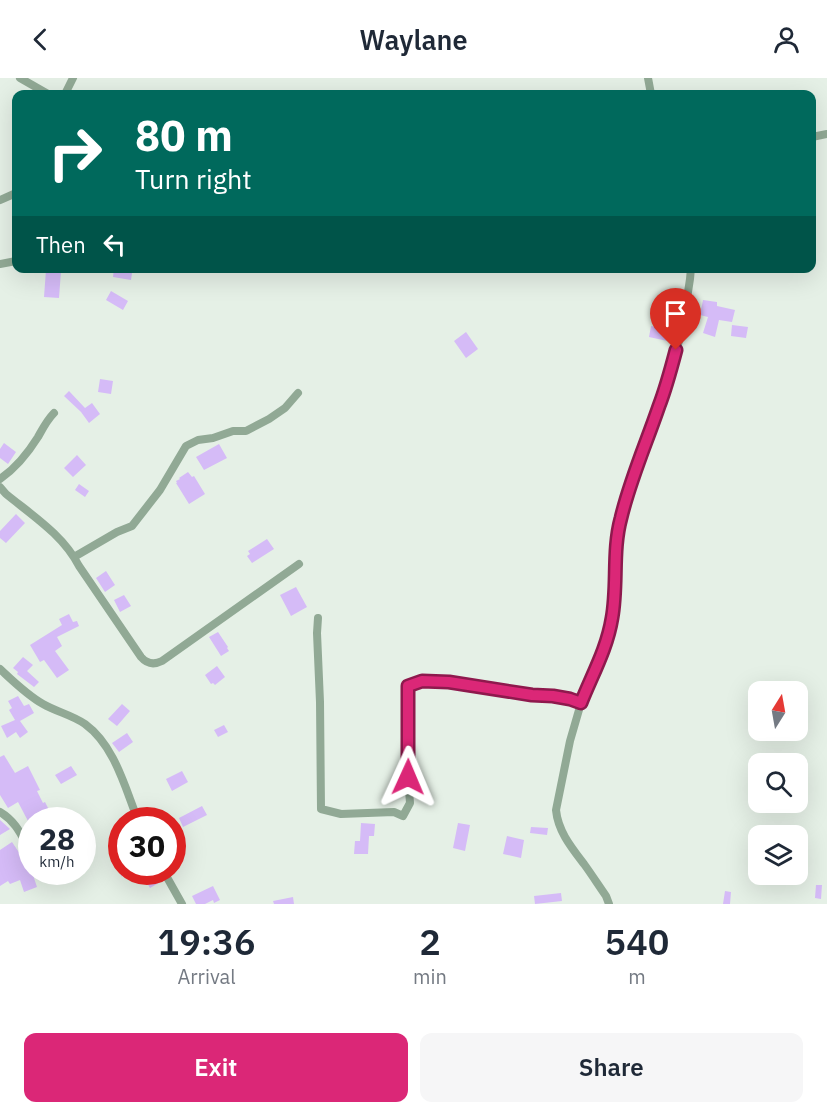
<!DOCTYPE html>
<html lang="en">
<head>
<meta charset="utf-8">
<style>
	:root { --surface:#fff; --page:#f6f6f7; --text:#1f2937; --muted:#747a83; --accent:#db2777 }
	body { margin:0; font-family:"IBM Plex Sans",sans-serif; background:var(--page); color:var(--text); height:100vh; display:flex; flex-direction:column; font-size:22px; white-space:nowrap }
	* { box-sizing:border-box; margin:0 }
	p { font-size:20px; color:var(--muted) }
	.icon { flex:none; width:33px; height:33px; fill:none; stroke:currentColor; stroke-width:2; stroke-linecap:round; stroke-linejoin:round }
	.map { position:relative; height:826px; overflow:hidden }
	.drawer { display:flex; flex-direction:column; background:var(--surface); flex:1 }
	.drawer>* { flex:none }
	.banner { position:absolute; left:12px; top:12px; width:804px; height:183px; border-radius:12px; box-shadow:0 6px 24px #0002; background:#00695c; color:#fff; overflow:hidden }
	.needle { width:39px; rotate:11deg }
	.controls { position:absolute; left:748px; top:603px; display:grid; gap:12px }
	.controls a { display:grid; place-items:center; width:60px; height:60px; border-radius:12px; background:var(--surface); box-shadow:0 6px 24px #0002; font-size:30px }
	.speed { position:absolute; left:18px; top:729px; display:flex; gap:12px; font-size:30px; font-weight:700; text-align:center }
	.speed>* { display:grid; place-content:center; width:78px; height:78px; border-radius:50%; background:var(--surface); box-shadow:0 6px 24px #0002; line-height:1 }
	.speed small { font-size:15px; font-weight:400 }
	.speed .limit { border:9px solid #d22; background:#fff; color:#111 }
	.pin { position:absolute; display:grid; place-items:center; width:51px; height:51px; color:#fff; margin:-62px -26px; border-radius:50% 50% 50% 0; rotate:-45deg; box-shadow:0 0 6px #0007 }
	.pin .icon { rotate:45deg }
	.me { position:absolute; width:66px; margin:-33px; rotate:1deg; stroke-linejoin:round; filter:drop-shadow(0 0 4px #0008) }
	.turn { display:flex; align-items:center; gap:21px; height:126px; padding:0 24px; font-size:27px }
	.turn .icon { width:78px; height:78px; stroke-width:2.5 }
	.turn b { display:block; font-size:42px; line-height:51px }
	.then { display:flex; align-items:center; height:57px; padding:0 24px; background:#0003; gap:12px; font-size:22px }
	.eta { display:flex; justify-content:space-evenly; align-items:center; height:102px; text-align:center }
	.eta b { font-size:36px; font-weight:600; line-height:42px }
	.action { display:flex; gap:12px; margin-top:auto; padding:12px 24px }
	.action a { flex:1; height:69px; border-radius:12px; background:var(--accent); color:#fff; font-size:24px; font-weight:600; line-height:69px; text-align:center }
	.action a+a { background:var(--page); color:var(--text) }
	header { display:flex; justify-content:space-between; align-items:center; height:78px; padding:0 24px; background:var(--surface); font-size:27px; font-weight:600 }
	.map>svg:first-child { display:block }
	.building { fill:#d5bbf7 }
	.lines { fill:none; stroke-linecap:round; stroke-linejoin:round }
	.minor { stroke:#91a995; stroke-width:8 }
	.route-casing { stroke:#8e194d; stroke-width:15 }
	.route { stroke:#db2777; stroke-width:10 }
</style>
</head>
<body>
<header><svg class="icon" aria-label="back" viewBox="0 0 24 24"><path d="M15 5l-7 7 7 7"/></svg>Waylane<svg class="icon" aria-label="person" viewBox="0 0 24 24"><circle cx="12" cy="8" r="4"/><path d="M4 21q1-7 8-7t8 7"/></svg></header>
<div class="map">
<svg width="827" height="826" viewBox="0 0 827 826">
	<rect width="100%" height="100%" fill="#e5f0e6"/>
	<!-- building -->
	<path class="building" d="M114,190H127L126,194L132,195L131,202L113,199Z
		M46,192L61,193L59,220L44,219Z
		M111,213L128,223L123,232L106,222Z
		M703,222L717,224V228L735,232L732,244L719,242L715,259L703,255L708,239L700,237Z
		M732,247L748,249L746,260L731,258Z
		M651,248L675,253L672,264L649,259Z
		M466,254L478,271L466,280L454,263Z
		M100,301L113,303L111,316L98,314Z
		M69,313L85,330L92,325L100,336L89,345L81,334L64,318Z
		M4,365L16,374L8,386L0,380V371Z
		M219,366L227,380L204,392L196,379Z
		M77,377L86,387L73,399L64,390Z
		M188,394L192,399L194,398L205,416L189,426L176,405H177L176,403L180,401L179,400Z
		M79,406L89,413L85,419L75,412Z
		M16,436L25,445L6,465L0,460V453Z
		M267,461L274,471L252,485L247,478L250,476L248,473Z
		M106,493L115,507L105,514L96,500Z
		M296,509L307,529L291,538L280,517Z
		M124,517L131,528L120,534L114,522Z
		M69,536L73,544L77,543L79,548L57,559L62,568L55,573L69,592L57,600L44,582L40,584L30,567L62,547L59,541Z
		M218,554L228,569L227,570L229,573L221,578L209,559Z
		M23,579L33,587L27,593L39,604L34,609L17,596L18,594L13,590Z
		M217,588L225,599L215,607L213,605L211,606L205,597Z
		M18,618L24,628L29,626L34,635L20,643L28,654L20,660L16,654L7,660L1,648L15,642L9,632L12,630L8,623Z
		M122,626L130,633L117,648L108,641Z
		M224,647L228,654L218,659L214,652Z
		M127,655L133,664L119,674L112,665Z
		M4,677L15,695L28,688L40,712L37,713L43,725L45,724L49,732L28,743L18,724L8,730L0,717V679Z
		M71,688L77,697L61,706L55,697Z
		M182,693L188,704L172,713L166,701Z
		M202,728L207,737L183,749L179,740Z
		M0,742L10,751L0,757Z
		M361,745L375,746L374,758H369L368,776H354L355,763H360Z
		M458,745L470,747L465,773L453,770Z
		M531,749L548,750L547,757L530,755Z
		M507,758L524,762L521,780L503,776Z
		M12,764L24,782L27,780L30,782L32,794L37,809L24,814L20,802L10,806L8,803L0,808V772Z
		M122,780V799L114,783Z
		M141,794H158L162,803L150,810Z
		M816,807H822L821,821L815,820Z
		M213,808L220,822L214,825L213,822L205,826H196L192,818Z
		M725,813L731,814L730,826H723Z
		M561,815L562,823L535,826L534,818Z
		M293,819L294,826H274L273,823Z"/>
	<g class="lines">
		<!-- minor -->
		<path class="minor" d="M20,0L48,16
			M648,0L651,16
			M65,16L73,0
			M812,59L827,56
			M0,122L16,115
			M0,186L16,183
			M0,401C16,390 28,375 38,359C43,350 47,342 54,335
			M0,409L6,416C33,438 63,457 79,488L141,579C147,586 154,587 162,583L299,486
			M74,479L117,454L132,448L160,412L186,368L198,362L213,360L233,353H246L269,341L285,330L298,315
			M318,540L317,555L320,624L321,731L341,736L394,734L403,738L410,725L408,699V608L422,603L449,604L532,617L553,618L570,621L581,625
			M0,591C14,604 27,617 43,626C57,634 72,637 85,646C115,668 125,710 138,742
			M0,734C17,744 22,759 32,776
			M164,794L182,826
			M609,826L606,818C599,808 592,797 584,786C571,769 558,753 556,732L570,663L581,625L602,578L612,541L615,517L616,463L620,441L636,389L660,326L682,253L690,201L691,190"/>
	</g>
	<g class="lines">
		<!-- route casing -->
		<g class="route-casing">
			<path id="route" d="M408,699V608L422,603L449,604L532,617L553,618L570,621L581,625C592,597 607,571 612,540C618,507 612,473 621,440C630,402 646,366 659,328C666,310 671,291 676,272"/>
		</g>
		<!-- route -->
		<use href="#route" class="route"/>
	</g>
</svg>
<div class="controls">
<a><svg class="needle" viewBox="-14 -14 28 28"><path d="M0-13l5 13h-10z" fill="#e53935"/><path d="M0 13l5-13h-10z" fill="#747a83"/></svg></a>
<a><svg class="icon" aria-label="search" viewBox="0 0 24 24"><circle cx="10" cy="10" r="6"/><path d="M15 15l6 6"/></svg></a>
<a><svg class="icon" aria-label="layers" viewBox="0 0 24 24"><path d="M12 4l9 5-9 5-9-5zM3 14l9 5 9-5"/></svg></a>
</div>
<div class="speed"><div>28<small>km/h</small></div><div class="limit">30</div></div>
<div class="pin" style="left:676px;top:272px;background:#d93025"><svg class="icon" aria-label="arrive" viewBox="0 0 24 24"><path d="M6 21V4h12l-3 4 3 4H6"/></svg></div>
<svg class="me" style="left:408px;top:699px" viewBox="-20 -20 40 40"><path d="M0-17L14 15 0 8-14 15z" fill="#db2777" stroke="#fff" stroke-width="4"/></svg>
<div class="banner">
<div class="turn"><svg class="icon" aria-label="right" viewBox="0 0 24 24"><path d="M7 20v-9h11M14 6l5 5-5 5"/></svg><div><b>80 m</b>Turn right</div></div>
<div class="then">Then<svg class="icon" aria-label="left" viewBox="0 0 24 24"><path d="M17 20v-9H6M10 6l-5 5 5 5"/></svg></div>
</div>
</div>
<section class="drawer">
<div class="eta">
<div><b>19:36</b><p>Arrival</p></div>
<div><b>2</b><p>min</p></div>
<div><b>540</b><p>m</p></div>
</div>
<div class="action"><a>Exit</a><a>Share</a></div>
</section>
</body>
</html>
